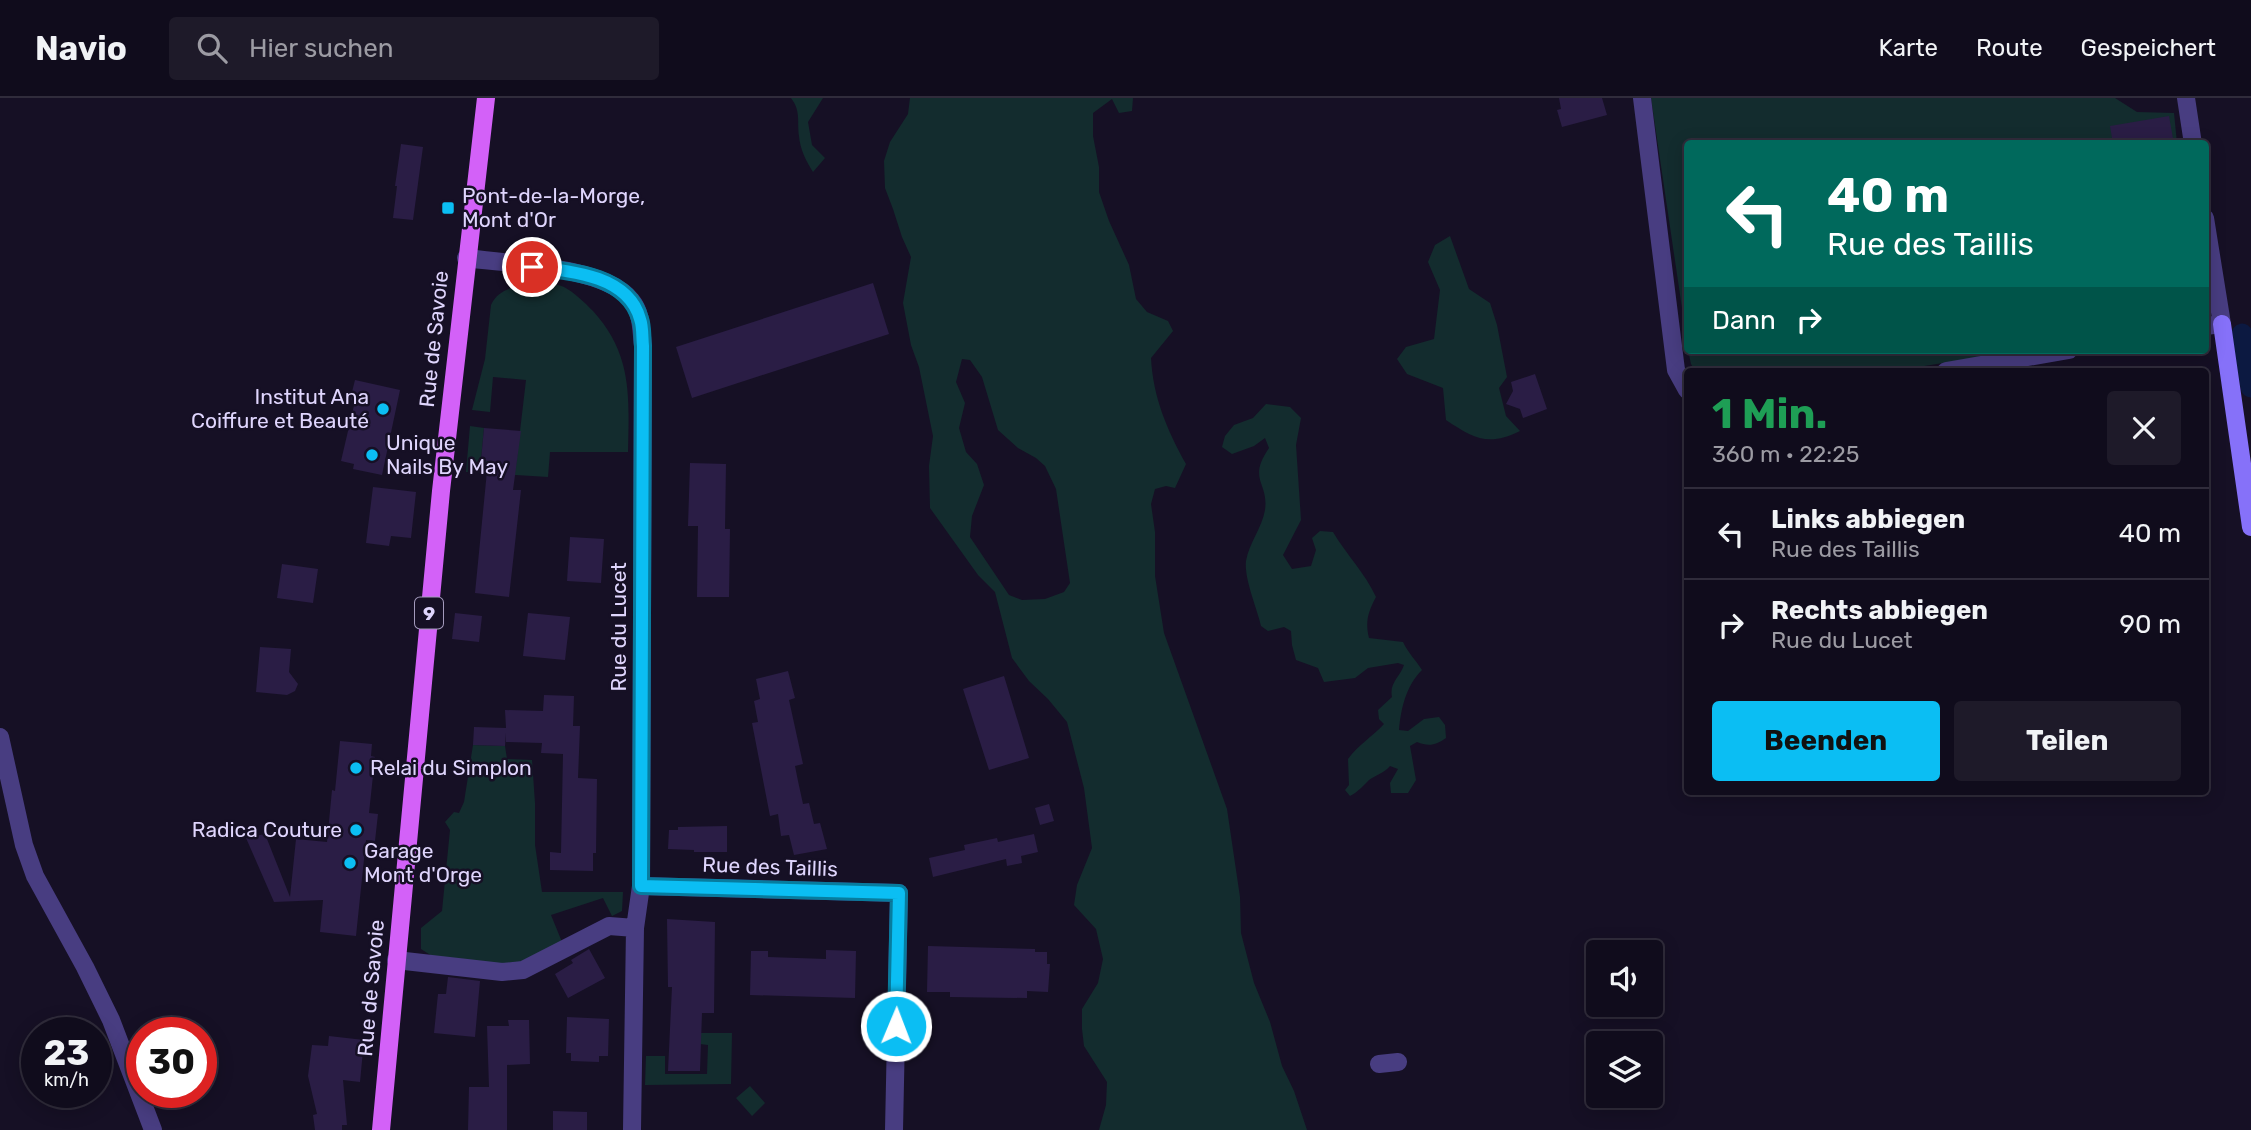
<!DOCTYPE html>
<html lang="de">
<head>
<meta charset="utf-8">
<style>
	:root { --surface:#100c1c; --page:#1e1a29; --text:#f1f3f6; --muted:#9c9ba3; --line:#302c3b; --accent:#0bbef3 }
	body { margin:0; font-family:Rubik,sans-serif; background:var(--page); color:var(--text); height:100vh; display:flex; flex-direction:column; font-size:26px; white-space:nowrap }
	* { box-sizing:border-box; margin:0 }
	p { font-size:23px; color:var(--muted) }
	.icon { flex:none; width:38px; height:38px; fill:none; stroke:currentColor; stroke-width:2; stroke-linecap:round; stroke-linejoin:round }
	.map { position:relative; flex:1; overflow:hidden }
	.sheet { position:absolute; left:1684px; top:270px; width:525px; height:427px; display:flex; flex-direction:column; background:var(--surface); border-radius:7px; box-shadow:0 4px 18px #0003,0 0 0 2px var(--line) }
	.sheet>* { flex:none }
	.banner { position:absolute; left:1684px; top:42px; width:525px; height:214px; border-radius:7px; box-shadow:0 4px 18px #0003,0 0 0 2px var(--line); background:#00695c; color:#fff; overflow:hidden }
	.controls { position:absolute; left:1586px; top:842px; display:grid; gap:14px }
	.controls a { display:grid; place-items:center; width:77px; height:77px; border-radius:7px; background:var(--surface); box-shadow:0 4px 18px #0003,0 0 0 2px var(--line); font-size:35px }
	.speed { position:absolute; left:21px; top:919px; display:flex; gap:14px; font-size:35px; font-weight:700; text-align:center }
	.speed>* { display:grid; place-content:center; width:91px; height:91px; border-radius:50%; background:var(--surface); box-shadow:0 4px 18px #0003,0 0 0 2px var(--line); line-height:1 }
	.speed small { font-size:18px; font-weight:400 }
	.speed .limit { border:10px solid #d22; background:#fff; color:#111 }
	.pin { position:absolute; display:grid; place-items:center; width:60px; height:60px; color:#fff; margin:-30px; border:4px solid #fff; border-radius:50%; box-shadow:0 2px 7px #0007 }
	.me { position:absolute; width:77px; margin:-38px; rotate:1deg; stroke-linejoin:round; filter:drop-shadow(0 0 5px #0008) }
	.turn { display:flex; align-items:center; gap:24px; height:147px; padding:0 28px; font-size:32px }
	.turn .icon { width:91px; height:91px; stroke-width:2.5 }
	.turn b { display:block; font-size:49px; line-height:60px }
	.then { display:flex; align-items:center; height:66px; padding:0 28px; background:#0003; gap:14px; font-size:26px }
	.round { display:grid; place-items:center; flex:none; width:74px; height:74px; border-radius:7px; background:var(--page) }
	.head { display:flex; align-items:center; justify-content:space-between; height:119px; padding:0 28px }
	h1 { font-size:42px; font-weight:700; line-height:52px; color:#1e9e55 }
	.primary-button { display:flex; gap:14px; margin-top:auto; padding:14px 28px }
	.primary-button a { flex:1; height:80px; border-radius:7px; background:var(--accent); color:#111; font-size:28px; font-weight:700; line-height:80px; text-align:center }
	.primary-button a+a { background:var(--page); color:var(--text) }
	ul { padding:0; list-style:none }
	li { display:flex; align-items:center; gap:21px; height:91px; padding:0 28px; border-top:2px solid var(--line) }
	li div { flex:1 }
	li b { display:block; font-size:26px }
	li em { font-style:normal }
	header { display:flex; align-items:center; gap:42px; box-sizing:border-box; height:98px; padding:0 35px; background:var(--surface); border-bottom:2px solid var(--line) }
	header strong { font-size:33px }
	nav { display:flex; gap:38px; margin-inline-start:auto; font-size:24px }
	.search { width:490px; height:63px; background:var(--page); display:flex; align-items:center; gap:18px; box-sizing:border-box; padding:0 24px; border-radius:7px; color:var(--muted); font-size:26px }
	.map>svg:first-child { display:block }
	.green { fill:#132c2e; fill-rule:evenodd }
	.lines { fill:none; stroke-linecap:round; stroke-linejoin:round }
	.canal { stroke:#0c1941; stroke-width:21 }
	.building { fill:#2a1d45 }
	.street { stroke:#483d81; stroke-width:18 }
	.secondary { stroke:#8671f9; stroke-width:18 }
	.primary { stroke:#d361f8; stroke-width:18 }
	.route-casing { stroke:#077c9e; stroke-width:18 }
	.route { stroke:#0bbef3; stroke-width:12 }
	.poi-dot { fill:#0bbef3; stroke:#161025; stroke-width:2.5 }
	.labels { text-anchor:middle; stroke-width:5; stroke-linejoin:round; paint-order:stroke }
	.shield { fill:#161025; stroke:#a39abc; stroke-width:2 }
	.shield-label { font-size:19px; font-weight:bold; fill:#dfd5fd }
	.poi-label { font-size:21px; fill:#dfd5fd; stroke:#161025; text-anchor:start }
	.street-label { font-size:21px; fill:#dfd5fd; stroke:#161025 }
</style>
</head>
<body>
<header>
<strong>Navio</strong>
<div class="search"><svg class="icon" aria-label="search" viewBox="0 0 24 24"><circle cx="10" cy="10" r="6"/><path d="M15 15l6 6"/></svg>Hier suchen</div>
<nav><a>Karte</a><a>Route</a><a>Gespeichert</a></nav>
</header>
<div class="map">
<svg width="2251" height="1032" viewBox="0 0 2251 1032">
	<rect width="100%" height="100%" fill="#161025"/>
	<!-- green -->
	<path class="green" d="M791,0H823L808,24L812,47L825,60L813,74C806,63 800,51 799,38C797,23 801,13 791,0Z
		M910,0H1133L1132,13L1119,15L1112,1L1093,15V38L1099,69V94L1109,123L1129,167L1136,201L1147,214L1168,223L1173,233L1151,260C1153,299 1167,332 1186,366L1175,390L1166,388L1155,391L1151,406L1155,434V478L1164,535L1227,711L1240,799L1241,835L1254,885L1270,924L1282,968L1294,993L1307,1032H1099L1106,1007L1107,984L1084,948L1082,931V911L1098,885L1103,861L1096,831L1074,807L1077,787L1092,750L1084,690L1067,624L1048,601L1029,583L1012,560L995,494L978,477L930,410L929,368L933,338L919,269L911,247L903,205L911,159L902,139L893,111L885,90L884,63L890,44L908,16ZM962,261L970,262L982,279L998,332L1018,350L1036,360L1045,368L1056,391L1070,485L1064,494L1045,501L1022,502L1009,497L970,439L972,418L984,387L977,366L966,354L959,330L965,305L956,284Z
		M1651,0H2115L2137,14L2174,15L2177,45L1687,46V244Z
		M1450,138L1469,191L1490,205L1497,227L1507,279L1499,290L1506,318L1520,333C1488,349 1473,340 1446,322L1443,290L1407,276L1397,261L1406,249L1434,241L1440,192L1428,164L1435,147Z
		M521,187C533,187 553,184 564,189C574,194 585,205 593,213C633,257 629,300 628,354H550L548,379L466,374L470,328L484,330L481,362L516,367L526,282L493,279L490,314L472,312L485,261L491,207C497,194 507,191 521,187Z
		M1688,252H2022L1894,273H1695L1691,266Z
		M1266,306L1290,309L1301,320L1296,347L1301,422L1283,457L1292,471L1311,468L1316,452L1312,440L1320,433L1333,434C1346,456 1365,475 1376,499C1368,514 1365,524 1369,540L1403,544C1408,555 1416,562 1422,572C1406,588 1401,610 1399,632L1408,633L1424,621L1439,619L1445,627L1446,640C1436,647 1429,649 1417,644L1410,648L1416,682L1408,695H1391L1390,685L1398,671L1390,668C1384,675 1376,677 1369,682C1362,689 1359,693 1350,698L1345,692L1349,687L1348,661C1358,647 1372,639 1384,626L1379,621L1378,612L1392,599C1389,585 1400,579 1404,567L1398,565L1368,570L1355,580L1324,584L1318,570L1296,562L1292,547L1291,533L1284,529L1268,533L1261,528C1257,510 1244,481 1246,463C1249,445 1262,430 1265,412C1269,384 1247,382 1269,350L1265,340L1254,348L1232,356L1222,349L1225,338L1234,327L1253,320Z
		M473,647L505,648L507,661L532,662L535,705V747L542,794H623L622,813L612,818L603,800L551,817L562,844L559,848L513,867L432,858L421,851V830L442,813L450,732L445,724L454,714L459,715L464,704Z
		M700,935H732L731,986L645,987L646,958H665V976H707L708,947L700,946Z
		M750,988L765,1005L752,1018L736,1000Z"/>
	<g class="lines">
		<!-- canal -->
		<path class="canal" d="M2242,236L2251,289"/>
	</g>
	<!-- building -->
	<path class="building" d="M1559,0H1602L1607,17L1562,29L1557,12L1561,11Z
		M2169,18L2174,46H2113L2110,28Z
		M401,46L423,49L413,122L393,120L397,88H395Z
		M873,185L889,236L692,300L676,249Z
		M1535,276L1547,311L1523,320L1520,311L1506,306L1513,293L1511,284Z
		M355,282L400,292L382,377L353,371L354,366L341,363L355,303L350,302Z
		M484,330L521,333L513,392H521L509,499L475,495L488,363L481,362Z
		M690,365L726,366L725,431H730L729,499H697L698,428H688Z
		M373,389L416,394L411,440L391,438L389,448L366,445Z
		M570,439L604,441L601,485L567,483Z
		M282,466L318,471L313,505L277,500Z
		M455,515L482,518L479,544L452,541Z
		M528,515L570,519L565,562L523,558Z
		M260,549L291,551L289,574L298,586L295,593L287,597L256,594Z
		M788,573L795,600L789,602L803,666L795,668L798,683L803,706L809,705L814,726L820,725L827,751L794,757L789,737L781,738L778,716L770,718L752,625L758,624L754,603L760,601L756,581Z
		M1004,578L1029,660L989,672L963,591Z
		M544,597L574,598L573,628H580L578,680L597,681L596,755H593V773L550,772V754L561,755L563,656L541,655L542,645L506,644V635L505,648L473,647L474,629L506,630L505,612L543,613Z
		M340,643L372,646L371,658L375,659L369,715L378,716L375,743L366,742L356,838L320,834L323,802L274,804L246,740L265,736L290,799L296,741L327,744L332,692L335,693Z
		M1049,706L1054,723L1040,727L1035,710Z
		M727,728V754H694V752L668,751L669,732H678V729Z
		M1034,736L1038,754L1021,758L1022,765L1007,768L1006,761L933,779L929,760L965,752L964,747L997,740L998,744Z
		M667,821L715,824L714,915H702L700,973H668L672,889H668Z
		M928,848L1035,851V854H1047V866H1050L1048,894L1027,893V900L950,899V894H927Z
		M589,851L605,880L568,900L555,876L573,865L571,862Z
		M826,852L856,853L855,900L750,897L751,853H768V859L826,861Z
		M448,879L480,883L475,939L434,935L438,896H446Z
		M567,919L609,921L608,958H599V964L571,963V955H566Z
		M508,922H529L530,966L507,967V1032H468L469,989H489L487,928H509Z
		M329,938L364,942L360,984L343,982L347,1027H342V1032H315L313,1017L317,1016L308,978L312,947L328,948Z
		M553,1013L587,1014V1032H553Z"/>
	<g class="lines">
		<!-- street -->
		<path class="street" d="M1642,0L1676,272L1687,292
			M2186,0L2193,46
			M2205,120L2222,226L2205,228
			M466,160C509,166 604,168 631,202C642,215 641,232 643,248L641,788L635,830L632,1032
			M1946,273L2069,252
			M0,639L24,747L35,778L85,869L111,922L153,1032
			M641,788L899,795L894,1032
			M396,862L502,874L523,872L609,828L635,830
			M1379,966L1398,964"/>
		<!-- secondary -->
		<path class="secondary" d="M2222,226L2251,429"/>
		<!-- primary -->
		<path class="primary" d="M381,1032L441,393L486,0"/>
	</g>
	<g class="lines">
		<!-- route casing -->
		<g class="route-casing">
			<path id="route" d="M532,169C570,173 628,177 640,221C643,229 642,240 643,248L641,788L899,795L896,928"/>
		</g>
		<!-- route -->
		<use href="#route" class="route"/>
	</g>
	<!-- markers -->
	<g class="poi-dot">
		<rect x="441" y="103" width="14" height="14" rx="3.5"/>
		<circle cx="383" cy="311" r="7"/>
		<circle cx="372" cy="357" r="7"/>
		<circle cx="356" cy="670" r="7"/>
		<circle cx="356" cy="732" r="7"/>
		<circle cx="350" cy="765" r="7"/>
	</g>
	<g class="labels">
		<!-- shield labels -->
		<rect class="shield" x="415" y="499.5" width="28" height="31" rx="5"/>
		<g class="shield-label">
			<text x="429" y="522">9</text>
		</g>
		<!-- poi labels -->
		<g class="poi-label">
			<text x="462" y="105">Pont-de-la-Morge,<tspan x="462" dy="24">Mont d'Or</tspan></text>
			<text x="369" y="306" text-anchor="end">Institut Ana<tspan x="369" dy="24">Coiffure et Beauté</tspan></text>
			<text x="386" y="352">Unique<tspan x="386" dy="24">Nails By May</tspan></text>
			<text x="370" y="677">Relai du Simplon</text>
			<text x="342" y="739" text-anchor="end">Radica Couture</text>
			<text x="364" y="760">Garage<tspan x="364" dy="24">Mont d'Orge</tspan></text>
		</g>
		<!-- street labels -->
		<g class="street-label">
			<text transform="translate(434 241) rotate(-84)" y="7">Rue de Savoie</text>
			<text transform="translate(619 529) rotate(-90)" y="7">Rue du Lucet</text>
			<text transform="translate(770 769) rotate(2)" y="7">Rue des Taillis</text>
			<text transform="translate(371 890) rotate(-85)" y="7">Rue de Savoie</text>
		</g>
	</g>
</svg>
<div class="controls">
<a><svg class="icon" aria-label="sound" viewBox="0 0 24 24"><path d="M4 9h4l5-4v14l-5-4H4zM17 9q2 3 0 6"/></svg></a>
<a><svg class="icon" aria-label="layers" viewBox="0 0 24 24"><path d="M12 4l9 5-9 5-9-5zM3 14l9 5 9-5"/></svg></a>
</div>
<div class="speed"><div>23<small>km/h</small></div><div class="limit">30</div></div>
<div class="pin" style="left:532px;top:169px;background:#d93025"><svg class="icon" aria-label="arrive" viewBox="0 0 24 24"><path d="M6 21V4h12l-3 4 3 4H6"/></svg></div>
<svg class="me" style="left:896px;top:928px" viewBox="-20 -20 40 40"><circle r="17" fill="#0bbef3" stroke="#fff" stroke-width="3"/><path d="M0-11L8 9 0 5-8 9z" fill="#fff"/></svg>
<div class="banner">
<div class="turn"><svg class="icon" aria-label="left" viewBox="0 0 24 24"><path d="M17 20v-9H6M10 6l-5 5 5 5"/></svg><div><b>40 m</b>Rue des Taillis</div></div>
<div class="then">Dann<svg class="icon" aria-label="right" viewBox="0 0 24 24"><path d="M7 20v-9h11M14 6l5 5-5 5"/></svg></div>
</div>
<section class="sheet">
<div class="head"><div><h1>1 Min.</h1><p>360 m · 22:25</p></div><a class="round"><svg class="icon" aria-label="close" viewBox="0 0 24 24"><path d="M6 6l12 12M18 6L6 18"/></svg></a></div>
<ul>
<li><svg class="icon" aria-label="left" viewBox="0 0 24 24"><path d="M17 20v-9H6M10 6l-5 5 5 5"/></svg><div><b>Links abbiegen</b><p>Rue des Taillis</p></div><em>40 m</em></li>
<li><svg class="icon" aria-label="right" viewBox="0 0 24 24"><path d="M7 20v-9h11M14 6l5 5-5 5"/></svg><div><b>Rechts abbiegen</b><p>Rue du Lucet</p></div><em>90 m</em></li>
</ul>
<div class="primary-button"><a>Beenden</a><a>Teilen</a></div>
</section>
</div>
</body>
</html>
